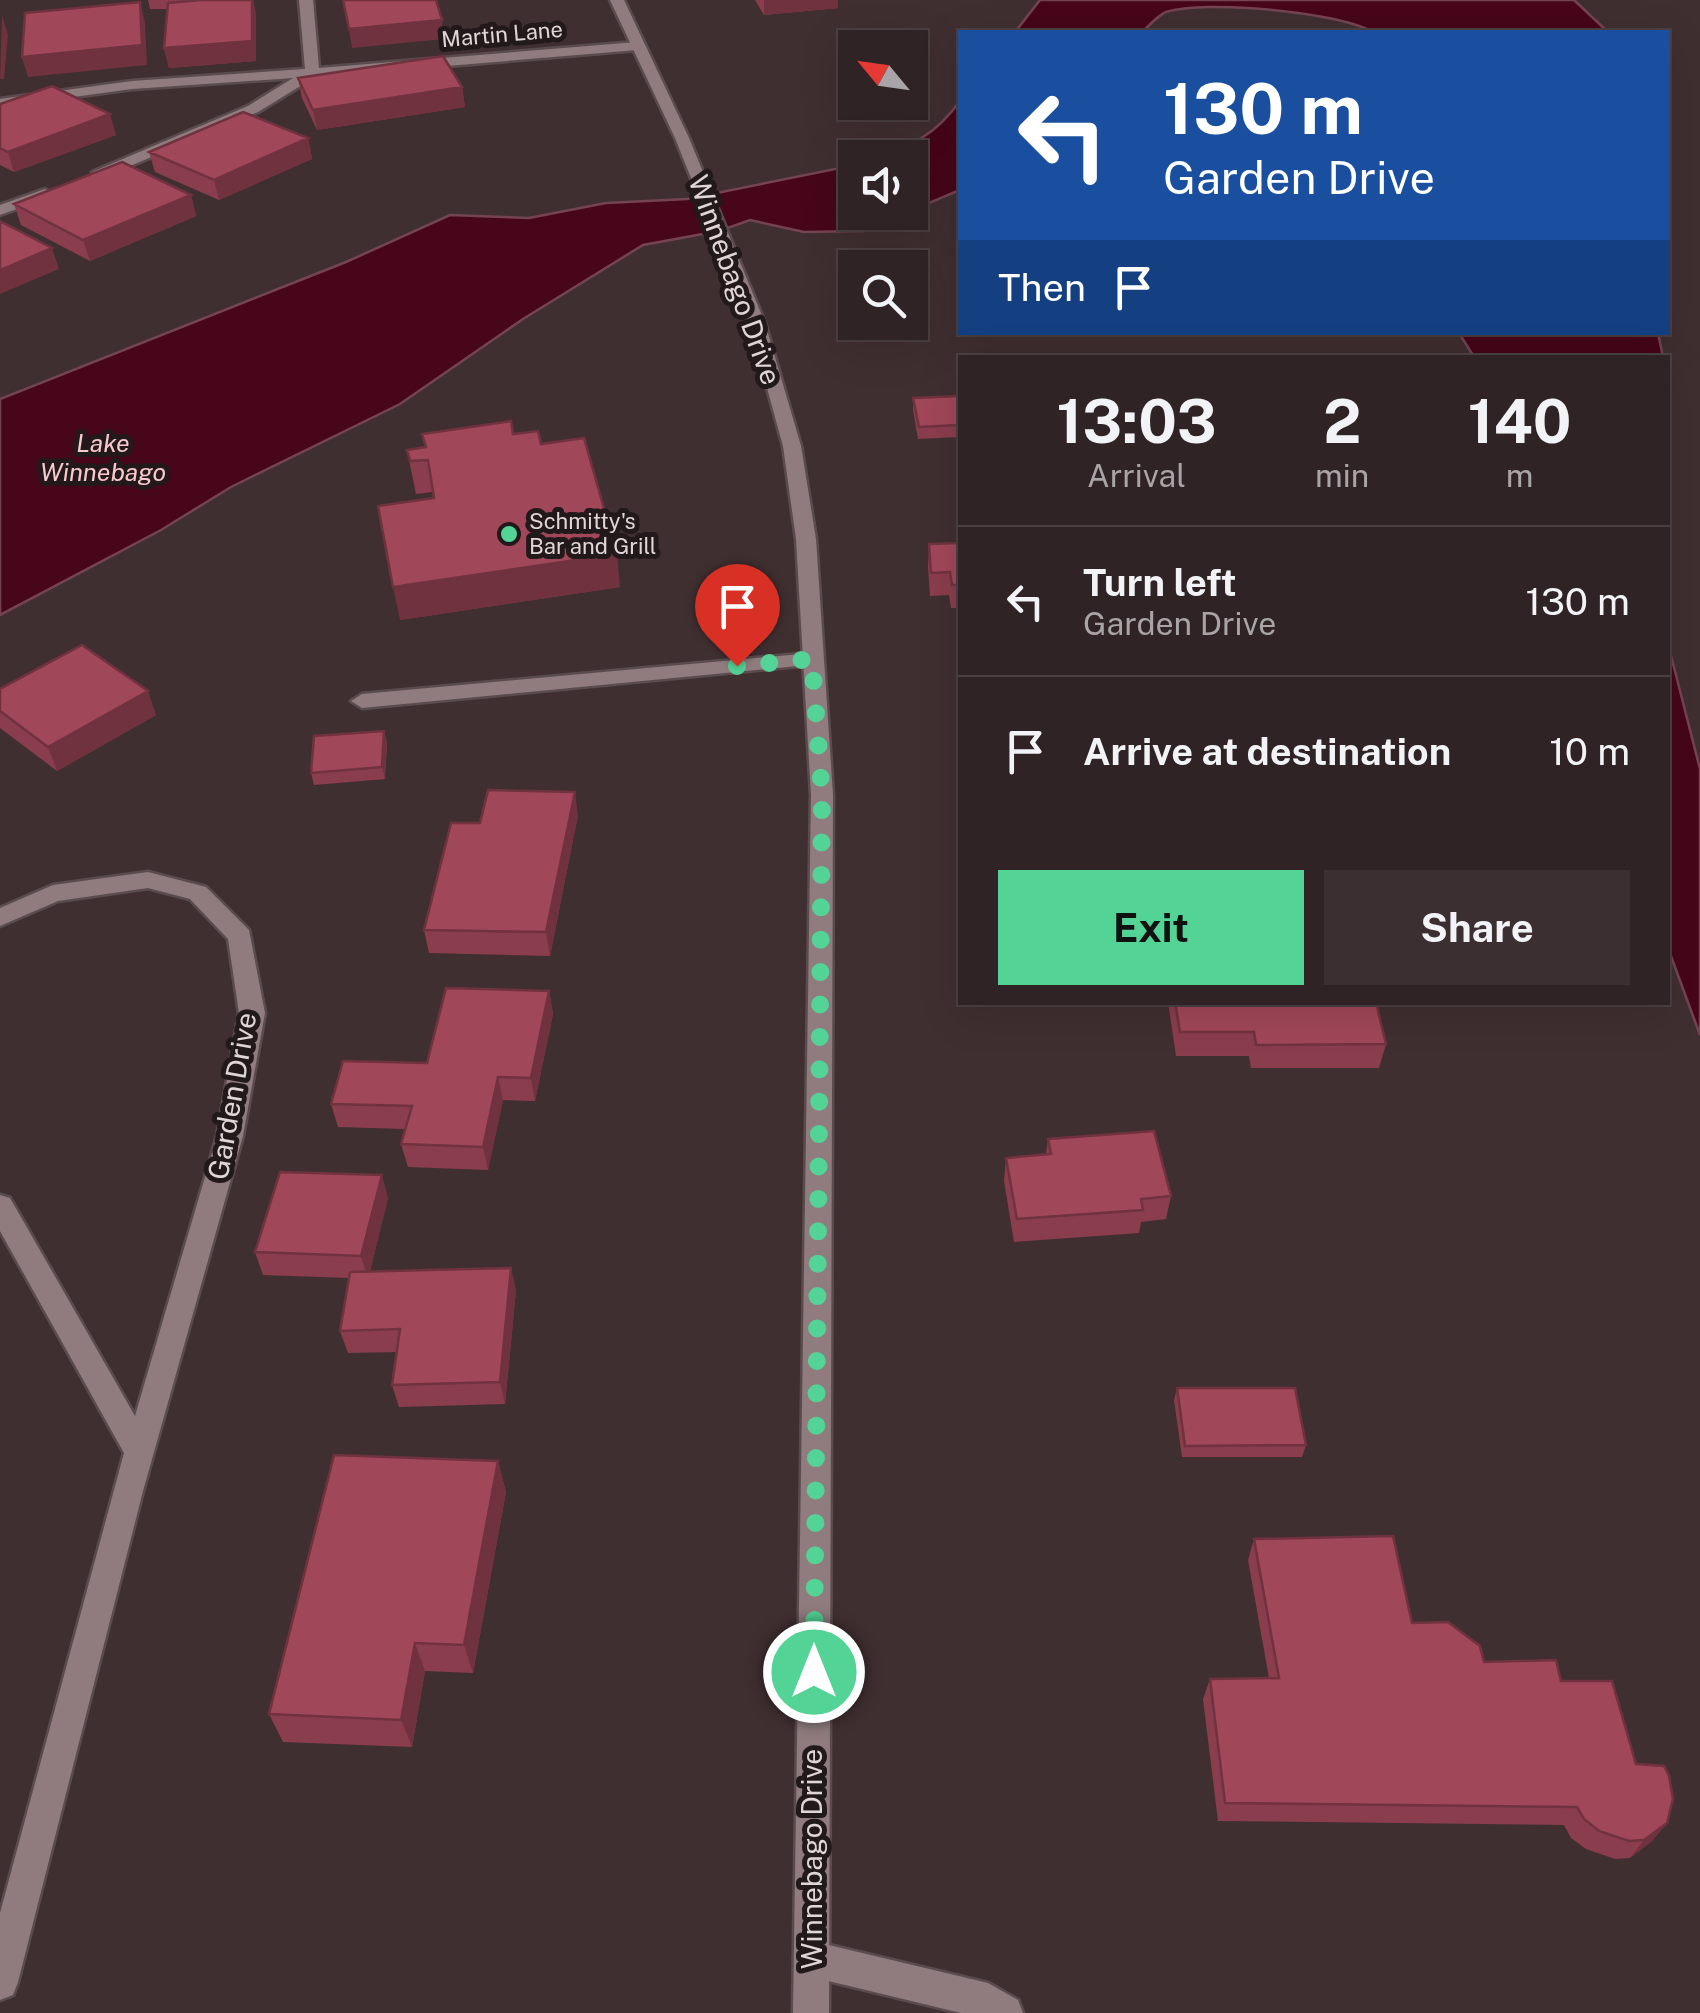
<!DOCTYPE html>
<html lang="en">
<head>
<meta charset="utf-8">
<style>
	:root { --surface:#302325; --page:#3c2f32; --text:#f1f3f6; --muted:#a8a4a7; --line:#4b4042; --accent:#53d396 }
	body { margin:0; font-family:"Public Sans",sans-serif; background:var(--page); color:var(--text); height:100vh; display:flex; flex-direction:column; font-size:38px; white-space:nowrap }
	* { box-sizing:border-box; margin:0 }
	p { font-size:32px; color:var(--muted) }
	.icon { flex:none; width:55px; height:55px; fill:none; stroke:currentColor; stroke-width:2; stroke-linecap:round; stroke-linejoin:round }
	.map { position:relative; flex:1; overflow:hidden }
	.panel { position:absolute; left:958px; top:355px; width:712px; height:650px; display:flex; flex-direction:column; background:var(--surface); border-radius:0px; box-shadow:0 10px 40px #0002,0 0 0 2px var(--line) }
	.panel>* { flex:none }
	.banner { position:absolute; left:958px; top:30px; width:712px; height:305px; border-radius:0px; box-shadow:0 10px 40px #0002,0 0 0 2px var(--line); background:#1a4fa0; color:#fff; overflow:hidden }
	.needle { width:65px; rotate:299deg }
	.tools { position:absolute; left:838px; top:30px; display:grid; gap:20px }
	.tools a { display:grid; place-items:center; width:90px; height:90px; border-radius:0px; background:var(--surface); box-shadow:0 10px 40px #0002,0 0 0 2px var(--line); font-size:50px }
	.pin { position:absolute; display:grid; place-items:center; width:85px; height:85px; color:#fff; margin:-102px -42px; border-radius:50% 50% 50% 0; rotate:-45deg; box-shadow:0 0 10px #0007 }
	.pin .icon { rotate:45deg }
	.me { position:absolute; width:110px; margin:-55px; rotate:0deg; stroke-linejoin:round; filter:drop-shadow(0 0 8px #0008) }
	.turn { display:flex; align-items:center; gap:35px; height:210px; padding:0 40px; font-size:45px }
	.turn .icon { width:130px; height:130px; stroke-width:2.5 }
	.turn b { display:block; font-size:70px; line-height:85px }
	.then { display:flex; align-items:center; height:95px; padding:0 40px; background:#0003; gap:20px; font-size:38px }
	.eta { display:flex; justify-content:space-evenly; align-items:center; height:170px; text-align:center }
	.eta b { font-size:60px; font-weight:700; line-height:70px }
	.primary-button { display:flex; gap:20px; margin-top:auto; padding:20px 40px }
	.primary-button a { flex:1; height:115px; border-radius:0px; background:var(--accent); color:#111; font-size:40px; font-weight:700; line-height:115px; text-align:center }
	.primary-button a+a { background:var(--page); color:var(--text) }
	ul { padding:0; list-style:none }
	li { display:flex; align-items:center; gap:30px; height:150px; padding:0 40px; border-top:2px solid var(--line) }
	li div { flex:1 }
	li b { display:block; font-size:38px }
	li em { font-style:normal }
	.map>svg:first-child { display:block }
	.water { fill:#47061a; stroke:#754453; stroke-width:2.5 }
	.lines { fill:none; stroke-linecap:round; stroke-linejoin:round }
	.service-casing { stroke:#5a4c4e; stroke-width:5 }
	.minor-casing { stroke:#5a4c4e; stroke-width:5 }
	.secondary-casing { stroke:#5a4c4e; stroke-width:5 }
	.service { fill:#907c7e; fill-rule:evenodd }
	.minor { fill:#907c7e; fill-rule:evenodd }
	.secondary { fill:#907c7e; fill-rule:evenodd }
	.wall { fill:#8a3d4d }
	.shaded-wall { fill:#70323e }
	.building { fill:#a04759; stroke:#70323e; stroke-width:2.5 }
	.route { stroke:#53d396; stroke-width:18; stroke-dasharray:0 32.4 }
	.poi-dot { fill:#53d396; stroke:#21191a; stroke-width:4 }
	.labels { text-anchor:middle; stroke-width:10; stroke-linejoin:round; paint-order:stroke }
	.far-street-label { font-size:22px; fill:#e1d6d7; stroke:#21191a }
	.far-poi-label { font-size:22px; fill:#e1d6d7; stroke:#21191a; text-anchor:start }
	.far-water-label { font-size:25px; font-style:italic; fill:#fbc8ce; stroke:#21191a }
	.street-label { font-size:28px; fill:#e1d6d7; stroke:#21191a }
</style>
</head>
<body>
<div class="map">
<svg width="1700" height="2013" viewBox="0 0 1700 2013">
	<rect width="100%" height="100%" fill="#402f31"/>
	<!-- water -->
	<path class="water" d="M1040,0H1574L1608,32H1373C1334,11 1206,0 1166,12C1157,16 1149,26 1142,32H1015Z
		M960,101V190L910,211V158L877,157C915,144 935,135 960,101Z
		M855,165V212L907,213L864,231L804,232L750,220L719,231L643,245L523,319L400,404L231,487L161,530L0,615V399L346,262L450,215L529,218L606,203L687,199Z
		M1459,333H1658L1663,357H1474Z
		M1668,644L1700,769V1035L1668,948Z"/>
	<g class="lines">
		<!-- service casing -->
		<g class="service-casing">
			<path id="service" d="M812,1941L988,1983L1018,2000L1023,2013H961L812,1977L799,1972L794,1959L799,1946Z"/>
		</g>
		<!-- minor casing -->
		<g class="minor-casing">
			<path id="minor" d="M299,0H313L319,68L637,42L644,46L637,50L315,77L258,112L97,180L92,178V172L248,106L293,78L132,89L0,107V99L132,81L305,69Z
				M45,189L53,194L50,197L0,215V205Z
				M812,653L822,659L819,664L362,708L351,701L362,694Z
				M148,872L206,887L249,930L265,1013L243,1136L143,1491L18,1982L13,1995L0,2000V1913L124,1453L0,1231V1195L10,1198L135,1416L217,1136L239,1013L228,939L190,899L148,888L58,901L0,926V908L53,885Z"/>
		</g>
		<!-- secondary casing -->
		<g class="secondary-casing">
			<path id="secondary" d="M610,0H624L689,138L765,323L801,446L816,539L833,795L829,2013H793L811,795L796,539L783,446L749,323L675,138Z"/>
		</g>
		<!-- service -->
		<use href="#service" class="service"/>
		<!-- minor -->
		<use href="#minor" class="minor"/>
		<!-- secondary -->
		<use href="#secondary" class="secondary"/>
	</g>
	<!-- wall -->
	<path class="wall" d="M148,0H253L256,15V61L169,68L164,48L167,9H150Z
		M755,0H838V8L764,15Z
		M298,78L462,87L465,107L317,130L302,98Z
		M0,104L116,135L14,172L0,165Z
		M308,138L312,159L219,200L155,172L149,152Z
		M191,195L196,216L90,261L21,225L14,204Z
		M960,396V437L918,439L913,410V398Z
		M422,434H513L541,444L620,587L400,620L434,498L433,492L416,494L407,450L425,447Z
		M960,543V608H951L949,595L930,596L928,567L929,544Z
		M0,689L156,715L57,771L0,728Z
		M384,731L387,743L385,779L314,785L311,773Z
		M578,815L550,956L429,953L424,930L480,823Z
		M549,991L553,1014L535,1101L503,1100L488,1170L408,1167L401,1144L405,1129L338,1127L331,1104L427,1063Z
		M1168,1002H1376L1386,1044L1379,1068H1251L1249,1056H1176Z
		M1048,1139L1171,1196L1166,1219L1141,1222L1139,1233L1014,1242L1004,1181L1006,1158L1046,1155Z
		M388,1198L370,1271L516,1290L505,1404L399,1407L392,1385L397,1352L348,1353L340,1331L349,1278L263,1275L255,1252Z
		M1177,1388L1306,1445L1302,1457H1182L1174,1400Z
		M498,1461L506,1492L473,1673L425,1671L412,1747L283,1742L269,1714Z
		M1254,1539L1484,1662L1561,1681L1636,1764L1667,1823L1652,1841L1630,1858L1615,1859L1586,1849L1571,1838L1564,1825L1218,1821L1203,1699L1210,1679L1269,1678L1248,1560Z"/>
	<!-- shaded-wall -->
	<path class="shaded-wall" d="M253,0L256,15V61L169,68L164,48Z
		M764,0H838V8L764,15Z
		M140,2L145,22L147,65L28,77L22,57Z
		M2,15L8,35L4,79H0Z
		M442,20L444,39L352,48L349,29Z
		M462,87L465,107L317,130L313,110Z
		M110,114L116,135L14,172L8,152Z
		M308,138L312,159L219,200L214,180Z
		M191,195L196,216L90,261L83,240Z
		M52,248L59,269L0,294V270Z
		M617,554L620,587L400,620L393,587Z
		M148,691L156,715L57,771L48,747Z
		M384,731L387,743L385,779L382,767Z
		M575,792L578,815L550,956L546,932Z
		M549,991L553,1014L535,1101L531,1078Z
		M498,1077L503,1100L488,1170L483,1147Z
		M382,1175L388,1198L368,1279L361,1256Z
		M511,1268L516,1290L505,1404L500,1382Z
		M498,1461L506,1492L473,1673L464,1645Z
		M415,1643L425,1671L412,1747L401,1720Z
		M1667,1823L1652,1841L1630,1858L1644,1840Z"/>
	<!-- building -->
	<path class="building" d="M201,0H252V41L164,48L168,3Z
		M343,0H436L442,20L349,29Z
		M140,2L142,45L22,57L25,13Z
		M443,56L462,87L313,110L298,78Z
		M52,86L110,114L8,152L0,148V104Z
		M243,112L308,138L214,180L149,152Z
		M122,162L191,195L83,240L14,204Z
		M0,221L52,248L0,270Z
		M960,396V425L919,427L913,398Z
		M511,421L513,434L538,431L541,444L584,438L617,554L393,587L378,506L434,498L428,460L410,461L407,450L426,447L422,434Z
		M960,543V585H952L950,572L931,573L929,544Z
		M82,645L148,691L48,747L0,711V689Z
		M384,731L382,767L311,773L314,736Z
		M488,790L575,792L546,932L424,930L451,823H480Z
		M446,988L549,991L531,1078L498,1077L483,1147L401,1144L412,1106L331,1104L343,1061L427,1063Z
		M1175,1002H1376L1386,1044L1256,1045L1254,1032H1180Z
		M1154,1131L1171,1196L1141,1199L1143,1210L1017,1219L1006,1158L1051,1154L1048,1139Z
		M280,1172L382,1175L361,1256L255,1252Z
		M511,1268L500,1382L392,1385L400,1329L340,1331L350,1272Z
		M1177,1388H1295L1306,1445L1185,1446Z
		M334,1455L498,1461L464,1645L415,1643L401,1720L269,1714Z
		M1393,1536L1412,1623L1448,1622L1480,1646L1484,1662L1556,1660L1561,1681H1612L1636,1764L1664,1766L1669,1776L1673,1799L1667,1823L1644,1840L1629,1841L1599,1831L1584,1819L1577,1807L1225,1803L1210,1679L1279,1678L1254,1539Z"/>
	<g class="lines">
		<!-- route -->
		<path class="route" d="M737,666L812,659L822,796L814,1672"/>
	</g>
	<!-- markers -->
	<circle class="poi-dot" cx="509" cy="534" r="10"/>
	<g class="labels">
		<!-- far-street labels -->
		<g class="far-street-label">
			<text transform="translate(502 34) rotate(-5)" y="8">Martin Lane</text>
		</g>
		<!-- far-poi labels -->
		<g class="far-poi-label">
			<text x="529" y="529">Schmitty's<tspan x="529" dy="25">Bar and Grill</tspan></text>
		</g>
		<!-- far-water labels -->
		<g class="far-water-label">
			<text x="103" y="452">Lake<tspan x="103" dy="29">Winnebago</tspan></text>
		</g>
		<!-- street labels -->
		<g class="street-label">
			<text transform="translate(735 280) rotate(70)" y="10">Winnebago Drive</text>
			<text transform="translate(232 1096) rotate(-80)" y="10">Garden Drive</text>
			<text transform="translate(812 1859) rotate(-90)" y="10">Winnebago Drive</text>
		</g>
	</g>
</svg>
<div class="tools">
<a><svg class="needle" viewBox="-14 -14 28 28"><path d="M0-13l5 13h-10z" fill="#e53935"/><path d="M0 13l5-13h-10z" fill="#a8a4a7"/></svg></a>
<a><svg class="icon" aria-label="sound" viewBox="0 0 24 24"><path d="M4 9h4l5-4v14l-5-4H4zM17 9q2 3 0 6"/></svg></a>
<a><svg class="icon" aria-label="search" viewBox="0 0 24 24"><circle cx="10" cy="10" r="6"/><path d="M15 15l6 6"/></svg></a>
</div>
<div class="pin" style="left:737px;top:666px;background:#d93025"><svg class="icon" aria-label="arrive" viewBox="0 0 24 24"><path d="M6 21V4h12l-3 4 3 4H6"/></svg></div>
<svg class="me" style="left:814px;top:1672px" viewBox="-20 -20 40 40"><circle r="17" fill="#53d396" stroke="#fff" stroke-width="3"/><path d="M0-11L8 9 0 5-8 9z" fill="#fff"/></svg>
<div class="banner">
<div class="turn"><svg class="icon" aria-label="left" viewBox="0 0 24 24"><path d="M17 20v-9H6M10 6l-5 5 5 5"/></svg><div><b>130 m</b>Garden Drive</div></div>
<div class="then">Then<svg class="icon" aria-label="arrive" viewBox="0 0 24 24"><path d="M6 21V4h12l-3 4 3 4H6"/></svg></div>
</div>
<section class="panel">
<div class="eta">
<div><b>13:03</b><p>Arrival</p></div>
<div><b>2</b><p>min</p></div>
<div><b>140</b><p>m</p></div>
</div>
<ul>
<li><svg class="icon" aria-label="left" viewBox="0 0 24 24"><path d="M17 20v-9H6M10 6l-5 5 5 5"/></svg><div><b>Turn left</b><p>Garden Drive</p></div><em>130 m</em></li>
<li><svg class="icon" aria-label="arrive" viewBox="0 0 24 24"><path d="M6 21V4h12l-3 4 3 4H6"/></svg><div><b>Arrive at destination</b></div><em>10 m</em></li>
</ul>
<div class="primary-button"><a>Exit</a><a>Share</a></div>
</section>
</div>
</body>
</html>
